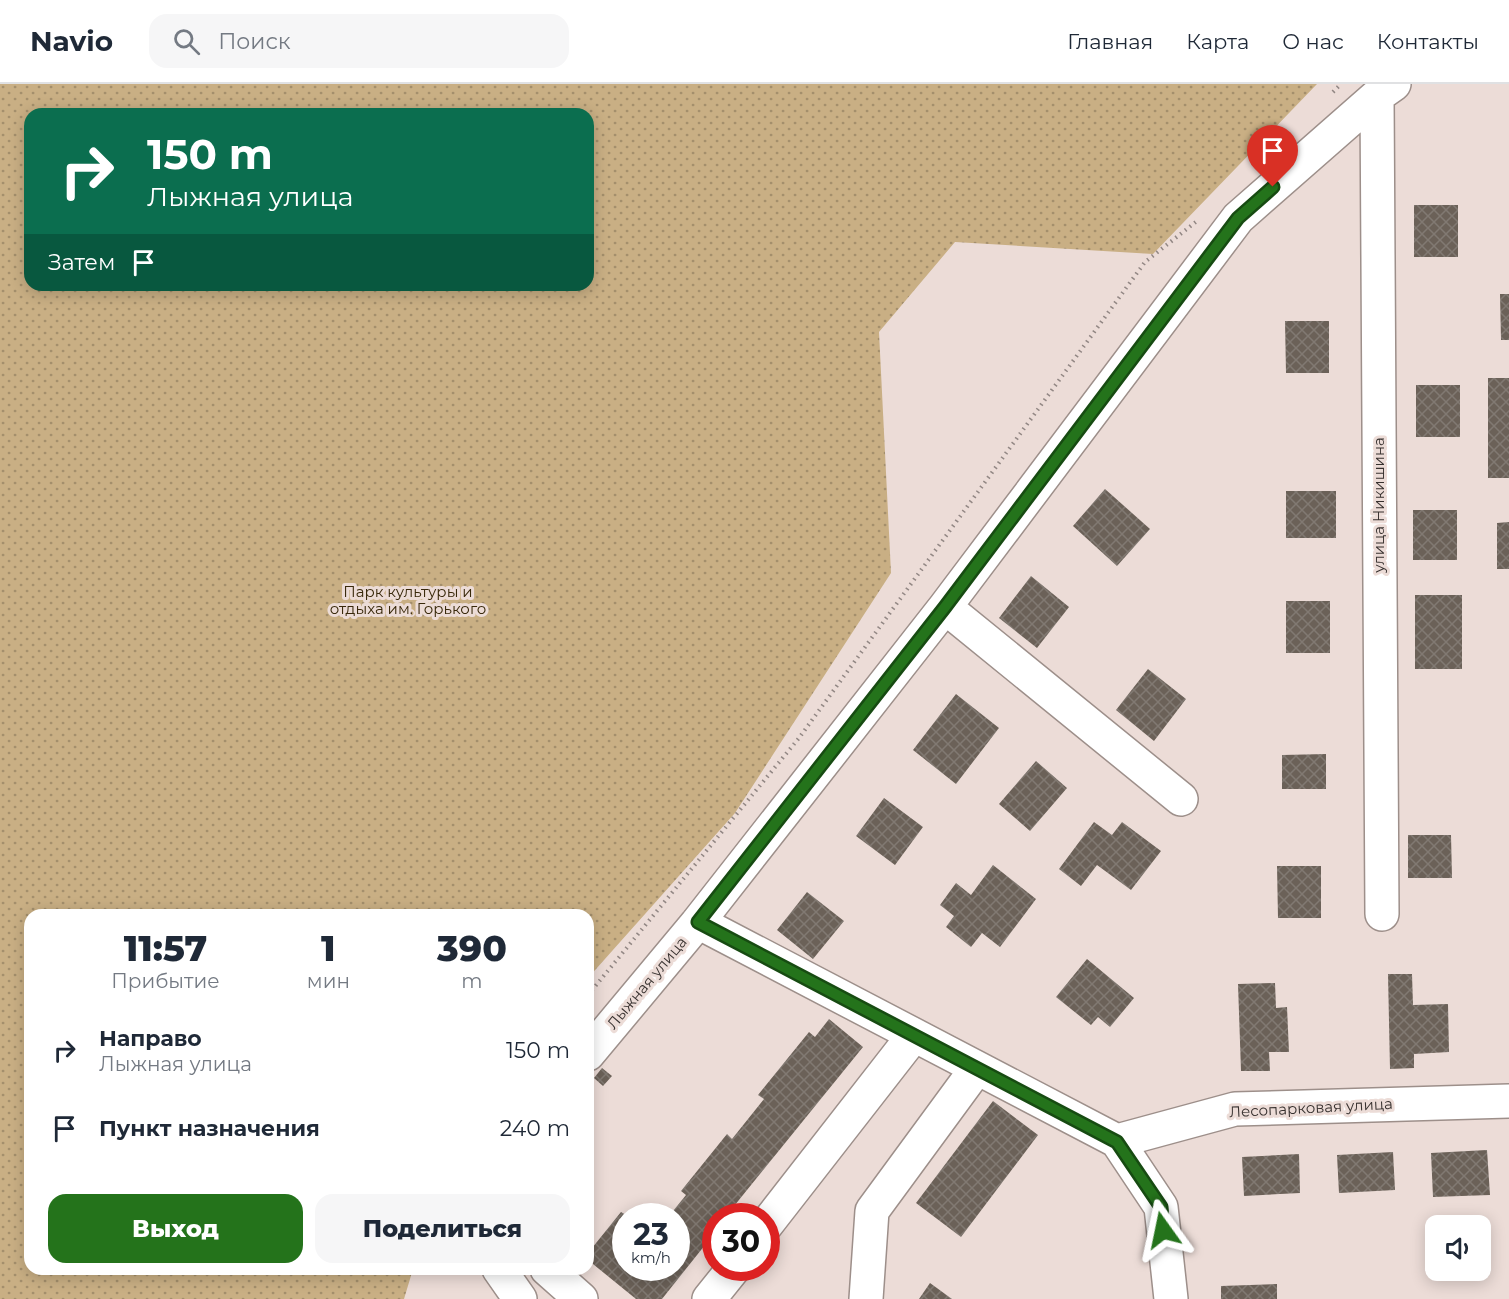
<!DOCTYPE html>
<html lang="ru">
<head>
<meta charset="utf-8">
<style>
	:root { --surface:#fff; --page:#f6f6f7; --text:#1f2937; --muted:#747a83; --line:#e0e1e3; --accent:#24731b }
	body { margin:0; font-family:Montserrat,sans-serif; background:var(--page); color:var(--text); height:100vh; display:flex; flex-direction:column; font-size:22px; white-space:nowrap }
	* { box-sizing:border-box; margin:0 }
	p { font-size:20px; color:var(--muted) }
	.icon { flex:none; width:33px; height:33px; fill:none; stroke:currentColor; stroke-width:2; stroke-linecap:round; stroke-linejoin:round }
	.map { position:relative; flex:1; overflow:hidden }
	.sheet { position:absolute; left:24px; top:825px; width:570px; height:366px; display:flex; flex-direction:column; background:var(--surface); border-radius:18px; box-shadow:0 3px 15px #0003 }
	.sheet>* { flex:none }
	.hud { position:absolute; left:24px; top:24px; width:570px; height:183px; border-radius:18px; box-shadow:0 3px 15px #0003; background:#0b6e4f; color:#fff; overflow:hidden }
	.fabs { position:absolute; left:1425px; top:1131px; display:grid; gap:12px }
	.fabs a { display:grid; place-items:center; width:66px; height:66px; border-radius:12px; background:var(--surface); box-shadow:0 3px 15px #0003; font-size:30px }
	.speed { position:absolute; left:612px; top:1119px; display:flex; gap:12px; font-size:30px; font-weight:700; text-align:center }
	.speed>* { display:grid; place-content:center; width:78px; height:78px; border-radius:50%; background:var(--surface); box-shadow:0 3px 15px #0003; line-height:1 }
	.speed small { font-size:15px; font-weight:400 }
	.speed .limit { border:9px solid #d22; background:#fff; color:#111 }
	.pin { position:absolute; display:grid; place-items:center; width:51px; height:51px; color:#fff; margin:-62px -26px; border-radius:50% 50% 50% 0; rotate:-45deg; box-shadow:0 0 6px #0007 }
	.pin .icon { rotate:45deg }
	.me { position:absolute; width:66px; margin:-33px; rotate:348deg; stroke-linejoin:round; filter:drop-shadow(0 0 4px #0008) }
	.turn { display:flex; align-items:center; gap:21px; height:126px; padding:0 24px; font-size:27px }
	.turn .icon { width:78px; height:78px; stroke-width:2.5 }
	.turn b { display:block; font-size:42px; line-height:51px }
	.then { display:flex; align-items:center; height:57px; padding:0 24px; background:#0003; gap:12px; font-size:22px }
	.eta { display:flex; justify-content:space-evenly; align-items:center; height:102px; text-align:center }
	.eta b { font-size:36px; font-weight:800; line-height:42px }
	.button { display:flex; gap:12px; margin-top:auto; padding:12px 24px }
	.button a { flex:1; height:69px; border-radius:18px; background:var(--accent); color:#fff; font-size:24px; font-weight:800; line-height:69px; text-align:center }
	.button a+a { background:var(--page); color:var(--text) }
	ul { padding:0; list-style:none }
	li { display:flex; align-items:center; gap:18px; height:78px; padding:0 24px }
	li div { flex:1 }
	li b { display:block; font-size:22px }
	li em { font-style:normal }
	header { display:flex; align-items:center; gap:36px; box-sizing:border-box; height:84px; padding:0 30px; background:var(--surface); border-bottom:2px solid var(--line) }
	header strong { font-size:28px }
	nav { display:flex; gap:33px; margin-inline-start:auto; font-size:21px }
	.search { width:420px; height:54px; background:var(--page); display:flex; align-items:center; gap:15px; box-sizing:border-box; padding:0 21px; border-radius:18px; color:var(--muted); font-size:22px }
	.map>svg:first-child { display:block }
	.park { fill:url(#park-dots); fill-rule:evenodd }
	.building { fill:url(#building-cross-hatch) }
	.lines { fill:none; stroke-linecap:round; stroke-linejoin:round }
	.minor-casing { stroke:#9d8f8a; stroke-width:36 }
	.path { stroke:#928784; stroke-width:4; stroke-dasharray:1.5 4.5; stroke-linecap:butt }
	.minor { stroke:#fff; stroke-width:33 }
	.route-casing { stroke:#174b12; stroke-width:15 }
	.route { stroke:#24731b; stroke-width:10 }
	.labels { text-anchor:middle; stroke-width:6; stroke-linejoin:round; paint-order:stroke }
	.street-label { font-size:15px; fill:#37312f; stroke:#ecdcd7 }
	.park-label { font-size:15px; fill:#38280a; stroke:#ecdcd7 }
</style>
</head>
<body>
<header>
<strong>Navio</strong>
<div class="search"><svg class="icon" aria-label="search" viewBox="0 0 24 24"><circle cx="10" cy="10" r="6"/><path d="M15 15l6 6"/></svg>Поиск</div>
<nav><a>Главная</a><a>Карта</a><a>О нас</a><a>Контакты</a></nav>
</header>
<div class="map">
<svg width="1509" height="1215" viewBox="0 0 1509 1215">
	<defs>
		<pattern id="park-dots" width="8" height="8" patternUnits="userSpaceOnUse" patternTransform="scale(1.5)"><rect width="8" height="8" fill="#c9af84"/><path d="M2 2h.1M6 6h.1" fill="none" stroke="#a48f6c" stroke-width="1.8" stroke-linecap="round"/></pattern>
		<pattern id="building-cross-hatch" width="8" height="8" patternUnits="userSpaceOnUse" patternTransform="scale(1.5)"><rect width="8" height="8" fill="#6b6158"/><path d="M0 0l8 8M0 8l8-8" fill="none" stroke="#817972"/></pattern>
	</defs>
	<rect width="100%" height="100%" fill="#ecdcd7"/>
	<!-- park -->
	<path class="park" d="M0,0H1317L1153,170L955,158L879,248L891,489L735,729L588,894V831H30V1185H413L404,1215H0ZM30,30H588V201H30Z"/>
	<!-- building -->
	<path class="building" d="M1414,121H1458V173H1414Z
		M1500,210H1509V256H1501Z
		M1285,237H1329V289H1286Z
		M1488,294H1509V394H1488Z
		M1416,301H1460V353H1416Z
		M1105,405L1150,445L1117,482L1073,442Z
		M1286,407H1336V454H1286Z
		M1413,426H1457V476H1413Z
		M1509,438V485H1497V439Z
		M1031,492L1069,523L1037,564L999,534Z
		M1415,511H1462V585H1415Z
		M1286,517H1330V569H1286Z
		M1148,585L1186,615L1154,657L1116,626Z
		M956,610L999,644L956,700L913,666Z
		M1326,670V705H1282V671Z
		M1036,677L1067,704L1030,747L999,720Z
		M884,714L923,743L895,781L856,752Z
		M1094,738L1112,751L1122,738L1161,767L1131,806L1097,781L1081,802L1059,785Z
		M1408,751H1451L1452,794H1408Z
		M993,781L1036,815L1000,863L982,849L971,863L946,843L954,832L940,821L956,799L971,811Z
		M1277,782H1321V834H1278Z
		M807,808L844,837L813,875L777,846Z
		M1087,875L1134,914L1110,943L1098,933L1091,941L1056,913Z
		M1388,890H1412L1413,921L1448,920L1449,968L1414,970V984L1390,985Z
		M1275,899L1276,924L1287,923L1289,968H1269L1270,987H1241L1238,900Z
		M829,935L863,963L726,1132H716V1146L704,1160L705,1161L662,1215H636L588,1176V1169L621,1128L626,1131V1184H676V1132H669L686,1111L681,1107L727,1050L732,1055L764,1015L758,1011L809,948L815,953Z
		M602,984L612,992L603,1002L594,994Z
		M993,1017L1038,1051L961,1153L916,1119Z
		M1487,1066L1490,1111L1433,1113L1431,1069Z
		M1393,1068L1395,1106L1339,1109L1337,1071Z
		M1299,1070L1300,1109L1244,1112L1242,1073Z
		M930,1199L952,1215H919Z
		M1277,1200V1215H1221V1202Z"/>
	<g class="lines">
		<!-- minor casing -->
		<g class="minor-casing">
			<path id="minor" d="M1377,12L1382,830
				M945,523L1181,715
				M698,838L1117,1057L1161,1123L1171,1215
				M588,970L698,838L945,523L1238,134L1377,12L1394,0
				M1117,1057L1235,1025L1509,1017
				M766,1141L914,951
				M499,1185L520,1215
				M547,1185L581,1215
				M709,1215L734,1184
				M866,1215L872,1127L977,984"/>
		</g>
		<!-- path -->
		<path class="path" d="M1333,8L1341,0
			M588,911L799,654L1145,178L1197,137"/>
		<!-- minor -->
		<use href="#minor" class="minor"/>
	</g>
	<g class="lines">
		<!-- route casing -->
		<g class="route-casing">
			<path id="route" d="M1163,1146L1161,1123L1117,1058L698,838L945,523L1238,134L1273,103"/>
		</g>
		<!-- route -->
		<use href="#route" class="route"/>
	</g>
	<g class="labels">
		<!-- street labels -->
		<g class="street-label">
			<text transform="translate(1379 421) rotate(-90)" y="5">улица Никишина</text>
			<text transform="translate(647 899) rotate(-50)" y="5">Лыжная улица</text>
			<text transform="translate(1311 1024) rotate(-3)" y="5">Лесопарковая улица</text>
		</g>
		<!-- park labels -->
		<g class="park-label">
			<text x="408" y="513">Парк культуры и<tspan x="408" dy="17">отдыха им. Горького</tspan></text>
		</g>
	</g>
</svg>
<div class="fabs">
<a><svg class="icon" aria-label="sound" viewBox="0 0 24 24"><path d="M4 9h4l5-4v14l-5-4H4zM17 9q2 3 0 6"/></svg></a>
</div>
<div class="speed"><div>23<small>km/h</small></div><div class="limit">30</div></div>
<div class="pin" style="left:1273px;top:103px;background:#d93025"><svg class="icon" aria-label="arrive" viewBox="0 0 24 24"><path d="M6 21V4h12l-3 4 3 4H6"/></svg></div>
<svg class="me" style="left:1163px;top:1146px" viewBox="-20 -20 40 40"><path d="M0-17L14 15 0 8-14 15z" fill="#24731b" stroke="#fff" stroke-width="4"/></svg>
<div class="hud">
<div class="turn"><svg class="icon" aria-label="right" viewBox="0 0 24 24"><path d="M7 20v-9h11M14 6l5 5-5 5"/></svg><div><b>150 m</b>Лыжная улица</div></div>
<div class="then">Затем<svg class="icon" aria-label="arrive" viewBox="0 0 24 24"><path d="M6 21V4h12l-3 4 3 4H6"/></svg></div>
</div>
<section class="sheet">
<div class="eta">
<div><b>11:57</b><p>Прибытие</p></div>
<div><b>1</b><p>мин</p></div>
<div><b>390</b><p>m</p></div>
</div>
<ul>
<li><svg class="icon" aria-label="right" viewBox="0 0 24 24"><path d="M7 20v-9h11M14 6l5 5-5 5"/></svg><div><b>Направо</b><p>Лыжная улица</p></div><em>150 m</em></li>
<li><svg class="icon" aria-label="arrive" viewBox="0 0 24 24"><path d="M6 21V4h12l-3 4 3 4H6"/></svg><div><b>Пункт назначения</b></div><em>240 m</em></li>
</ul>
<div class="button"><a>Выход</a><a>Поделиться</a></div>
</section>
</div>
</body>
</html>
